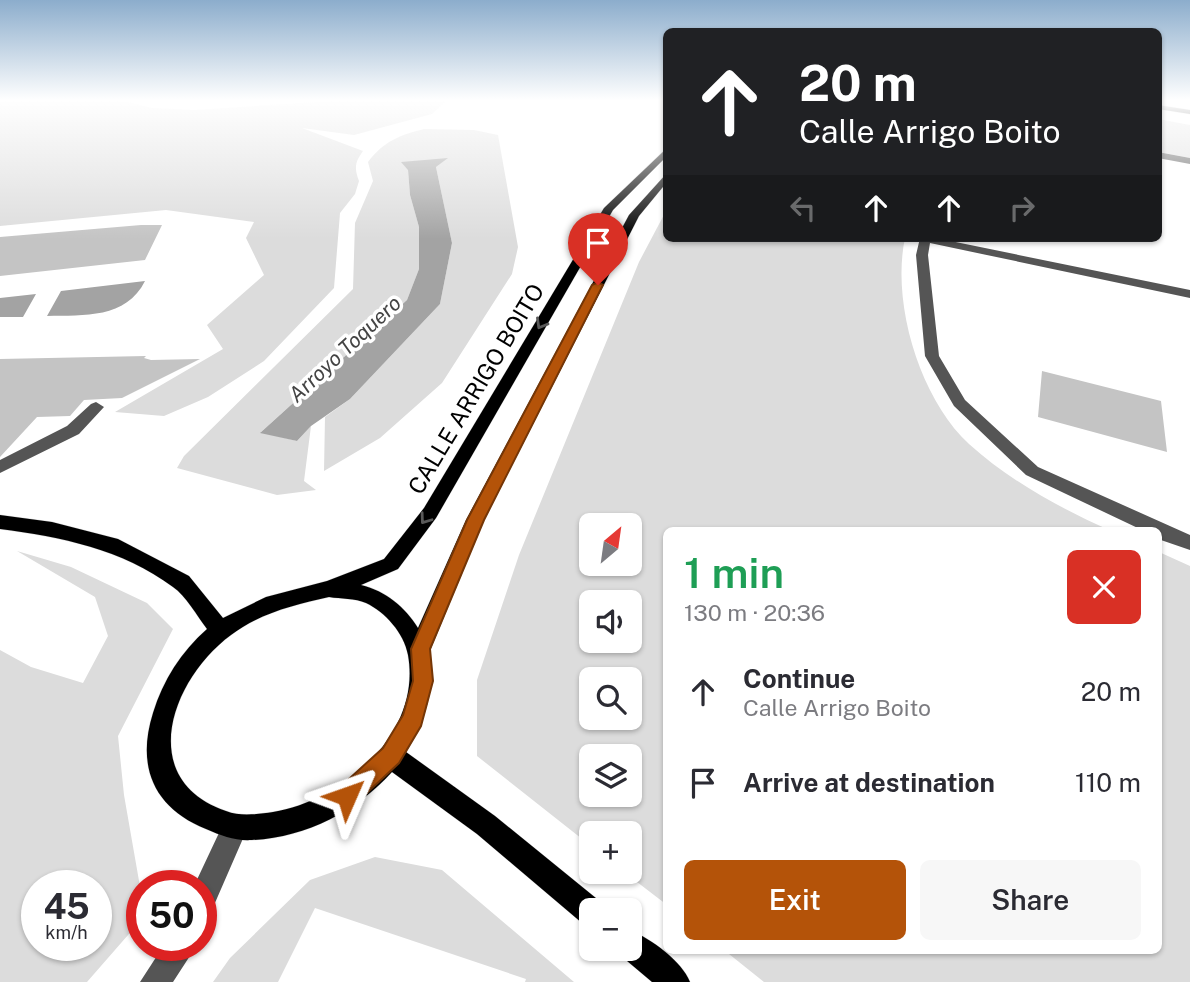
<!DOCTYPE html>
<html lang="en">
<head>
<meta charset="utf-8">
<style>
	:root { --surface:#fff; --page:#f7f7f7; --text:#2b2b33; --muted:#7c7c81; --accent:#b45309 }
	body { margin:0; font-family:"Public Sans",sans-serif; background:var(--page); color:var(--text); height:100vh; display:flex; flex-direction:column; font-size:26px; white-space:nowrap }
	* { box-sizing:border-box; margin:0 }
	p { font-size:23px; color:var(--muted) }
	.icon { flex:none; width:38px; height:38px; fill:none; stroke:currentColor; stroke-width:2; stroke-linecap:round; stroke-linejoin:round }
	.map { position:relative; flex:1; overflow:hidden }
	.details { position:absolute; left:663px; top:527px; width:499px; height:427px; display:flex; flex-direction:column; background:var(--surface); border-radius:10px; box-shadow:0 2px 5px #0004 }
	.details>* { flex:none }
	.hud { position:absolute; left:663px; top:28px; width:499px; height:214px; border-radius:10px; box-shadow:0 2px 5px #0004; background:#202124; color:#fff; overflow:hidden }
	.needle { width:46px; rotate:29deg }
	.buttons { position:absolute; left:579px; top:513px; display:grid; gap:14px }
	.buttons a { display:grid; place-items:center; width:63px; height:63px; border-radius:10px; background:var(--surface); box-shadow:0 2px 5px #0004; font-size:35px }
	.speed { position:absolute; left:21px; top:870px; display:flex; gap:14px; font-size:35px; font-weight:700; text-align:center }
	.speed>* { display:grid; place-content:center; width:91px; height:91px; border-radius:50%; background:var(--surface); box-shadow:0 2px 5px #0004; line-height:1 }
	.speed small { font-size:18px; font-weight:400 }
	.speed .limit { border:10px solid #d22; background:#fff; color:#111 }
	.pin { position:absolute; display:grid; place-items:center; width:60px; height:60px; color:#fff; margin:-72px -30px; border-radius:50% 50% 50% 0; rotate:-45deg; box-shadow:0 0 7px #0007 }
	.pin .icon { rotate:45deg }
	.me { position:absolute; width:77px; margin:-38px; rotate:47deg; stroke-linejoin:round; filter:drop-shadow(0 0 5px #0008) }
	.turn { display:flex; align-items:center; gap:24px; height:147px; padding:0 21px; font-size:32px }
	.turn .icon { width:91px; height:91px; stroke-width:2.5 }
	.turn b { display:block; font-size:49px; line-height:60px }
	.lanes { display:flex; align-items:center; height:66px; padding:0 21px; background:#0003; justify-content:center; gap:35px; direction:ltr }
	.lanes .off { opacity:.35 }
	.round { display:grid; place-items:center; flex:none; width:74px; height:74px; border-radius:10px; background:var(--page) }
	.head { display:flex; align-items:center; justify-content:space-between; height:119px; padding:0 21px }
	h1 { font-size:42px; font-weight:600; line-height:52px; color:#1e9e55 }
	.action { display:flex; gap:14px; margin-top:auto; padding:14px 21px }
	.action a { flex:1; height:80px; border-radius:10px; background:var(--accent); color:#fff; font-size:28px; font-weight:600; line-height:80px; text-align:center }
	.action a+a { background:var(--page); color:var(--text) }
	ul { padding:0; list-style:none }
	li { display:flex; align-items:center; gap:21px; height:91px; padding:0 21px }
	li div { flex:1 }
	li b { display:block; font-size:26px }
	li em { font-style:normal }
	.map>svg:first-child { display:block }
	.green { fill:#dcdcdc; fill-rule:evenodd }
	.water { fill:#a3a3a3 }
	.building { fill:#c4c4c4 }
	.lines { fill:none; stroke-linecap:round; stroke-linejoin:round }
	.major-casing { stroke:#dbdbdb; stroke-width:1 }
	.minor { fill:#555; fill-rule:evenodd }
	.major { fill:#000; fill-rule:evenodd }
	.oneway { stroke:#595959 }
	.route { fill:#b45309; stroke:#753606; stroke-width:2 }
	.labels { text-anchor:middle; stroke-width:7; stroke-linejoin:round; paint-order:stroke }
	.far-water-label { font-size:21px; font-style:italic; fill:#444; stroke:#fff }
	.street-label { font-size:23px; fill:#000; stroke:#fff }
</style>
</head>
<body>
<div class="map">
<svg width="1190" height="982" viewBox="0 0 1190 982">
	<rect width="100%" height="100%" fill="#fff"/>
	<!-- green -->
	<path class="green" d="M0,101H124L152,108L195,110L331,101H446L432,114L354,135L302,128L363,151C355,162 354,168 359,181L355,194L340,213L334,288L264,361L208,397L164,416L115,412L223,349L207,325L264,275L246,238L254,222L166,210L0,226Z
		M1158,119L1190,125V158L1159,152Z
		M424,129L474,130L498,135L518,247L512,274L442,383L380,438L324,471L325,417L350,399L440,304L452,243L436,167L446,159L408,170L410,195L419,227V269L407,300L261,432L297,441L311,426L304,481L316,490L277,495L177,468L184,456L353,289L355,223L373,181L368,162C384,141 400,135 424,129Z
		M667,209V238H905C891,303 920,399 969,444C1010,481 1060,508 1109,530H667V905L624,872H630V833H592L591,846L477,756V680L519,555L639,262ZM630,525V564H592V525ZM630,602V640H592V602ZM592,679H630V718H592ZM630,756V794H592V756Z
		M17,551L71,567L147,603L173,629L118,736L124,795L142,898V919L87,982H0V650L31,667L83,683L108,636L95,597ZM37,886H96V945H37Z
		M1159,552L1190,566V982H764L724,950H1158Z
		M375,857L442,870L574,982H525L526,979L315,908L278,982H213L230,958L310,880Z"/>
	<!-- water -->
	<path class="water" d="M448,158L436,167L452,243L440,304L350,399L311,426L297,441L260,433L407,300L419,269V227L410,195L408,170L401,162Z
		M145,281C126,319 84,315 47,316L61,291Z
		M36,294L23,317H0V298Z"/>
	<!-- building -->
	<path class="building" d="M141,225H162L145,260L0,276V237Z
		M146,356L144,358L151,360L200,359L122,398L84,400L70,416L37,417L0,457V359Z
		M1042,371L1161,401L1167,452L1038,417Z"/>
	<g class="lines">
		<!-- major casing -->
		<g class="major-casing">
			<path id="major" d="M1158,105L1190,110V114L1158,109Z
				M667,148V156L613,210L436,518L398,569L361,585C386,591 405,607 418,628L466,520L629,215L667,173V182L639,216L484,520L429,653C436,689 425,721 406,752L495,816L602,903L605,910H592V927L582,923L477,834L392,772C357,811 305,838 252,840C235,841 222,836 206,829C154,808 136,767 153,713C163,680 181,652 207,629C197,616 186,596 173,587C122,549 61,537 0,529V515L52,522L118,539L189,576L223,618L266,597L327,581L384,559L424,508L604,208ZM329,597C341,599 355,598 366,603C385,612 404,633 408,655C422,733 345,800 273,812C258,814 241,817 226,811C135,780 171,679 231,635C260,613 294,605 329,597Z
				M630,930C651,939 682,961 690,982H652L620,955L617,948H630Z"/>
		</g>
		<!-- minor -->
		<path class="minor" d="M1158,152L1190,158V164L1158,158Z
			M920,238H936L1190,290V298L930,243L928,255L939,356L965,400L1038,467L1190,535V550L1158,539V530H1142L1026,475L954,406L925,356L916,255Z
			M96,402L104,407L79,434L0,473V460L67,426L91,404Z
			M235,814L244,818L248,827L211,912L201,916V886H194L226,818Z
			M164,945H197L173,982H140Z"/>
		<!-- major -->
		<use href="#major" class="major"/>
	</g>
	<!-- one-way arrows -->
	<defs><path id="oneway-chevron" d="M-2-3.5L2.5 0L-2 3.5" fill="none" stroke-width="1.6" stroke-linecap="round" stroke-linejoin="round" transform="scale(1.75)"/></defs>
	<g class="oneway">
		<use href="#oneway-chevron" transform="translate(541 324) rotate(120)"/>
		<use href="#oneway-chevron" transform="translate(425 519) rotate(126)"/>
	</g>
	<!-- sky -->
	<linearGradient id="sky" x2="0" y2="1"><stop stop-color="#8cadcc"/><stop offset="0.42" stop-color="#fff"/><stop offset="1" stop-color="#fff" stop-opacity="0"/></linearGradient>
	<rect width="1190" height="239" fill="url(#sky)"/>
	<!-- route -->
	<path class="route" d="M598,282L603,285L484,520L430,649L433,681L421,726L399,763L355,804L347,808L339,804L335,796L339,788L383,748L403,715L413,681L411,649L467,520L592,285Z"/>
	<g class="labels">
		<!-- far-water labels -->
		<g class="far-water-label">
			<text transform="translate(345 349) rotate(-43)" y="7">Arroyo Toquero</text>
		</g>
		<!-- street labels -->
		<g class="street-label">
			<text transform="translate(476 389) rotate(-59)" y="8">CALLE ARRIGO BOITO</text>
		</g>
	</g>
</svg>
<div class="buttons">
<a><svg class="needle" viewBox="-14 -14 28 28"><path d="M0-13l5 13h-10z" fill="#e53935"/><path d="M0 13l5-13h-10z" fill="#7c7c81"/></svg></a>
<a><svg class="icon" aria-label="sound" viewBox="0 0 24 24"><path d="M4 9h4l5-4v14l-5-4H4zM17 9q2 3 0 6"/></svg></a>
<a><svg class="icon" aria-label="search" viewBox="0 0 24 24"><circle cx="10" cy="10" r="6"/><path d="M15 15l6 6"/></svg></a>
<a><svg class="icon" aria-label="layers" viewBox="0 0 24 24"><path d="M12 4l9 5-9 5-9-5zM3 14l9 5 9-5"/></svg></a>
<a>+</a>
<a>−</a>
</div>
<div class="speed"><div>45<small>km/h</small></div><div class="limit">50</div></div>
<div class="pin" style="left:598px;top:285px;background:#d93025"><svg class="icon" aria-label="arrive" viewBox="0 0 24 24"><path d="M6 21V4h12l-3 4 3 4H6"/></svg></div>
<svg class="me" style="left:347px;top:796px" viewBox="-20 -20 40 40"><path d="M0-17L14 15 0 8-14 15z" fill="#b45309" stroke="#fff" stroke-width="4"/></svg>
<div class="hud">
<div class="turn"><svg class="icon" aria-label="ahead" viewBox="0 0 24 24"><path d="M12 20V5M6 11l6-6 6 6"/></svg><div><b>20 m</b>Calle Arrigo Boito</div></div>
<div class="lanes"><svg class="icon off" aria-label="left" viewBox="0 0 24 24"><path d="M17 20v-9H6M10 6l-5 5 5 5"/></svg><svg class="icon" aria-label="ahead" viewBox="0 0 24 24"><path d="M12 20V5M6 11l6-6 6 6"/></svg><svg class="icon" aria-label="ahead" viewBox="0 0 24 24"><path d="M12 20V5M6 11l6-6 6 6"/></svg><svg class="icon off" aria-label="right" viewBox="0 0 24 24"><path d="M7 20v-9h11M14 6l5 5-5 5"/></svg></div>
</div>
<section class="details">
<div class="head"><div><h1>1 min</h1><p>130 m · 20:36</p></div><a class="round" style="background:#d93025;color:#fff"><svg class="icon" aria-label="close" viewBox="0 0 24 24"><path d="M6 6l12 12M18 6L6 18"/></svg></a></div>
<ul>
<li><svg class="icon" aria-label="ahead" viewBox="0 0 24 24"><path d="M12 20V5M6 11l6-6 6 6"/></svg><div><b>Continue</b><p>Calle Arrigo Boito</p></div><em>20 m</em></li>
<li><svg class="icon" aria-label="arrive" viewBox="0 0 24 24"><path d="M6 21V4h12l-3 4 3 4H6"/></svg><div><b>Arrive at destination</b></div><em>110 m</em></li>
</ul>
<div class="action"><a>Exit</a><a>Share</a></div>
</section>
</div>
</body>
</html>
